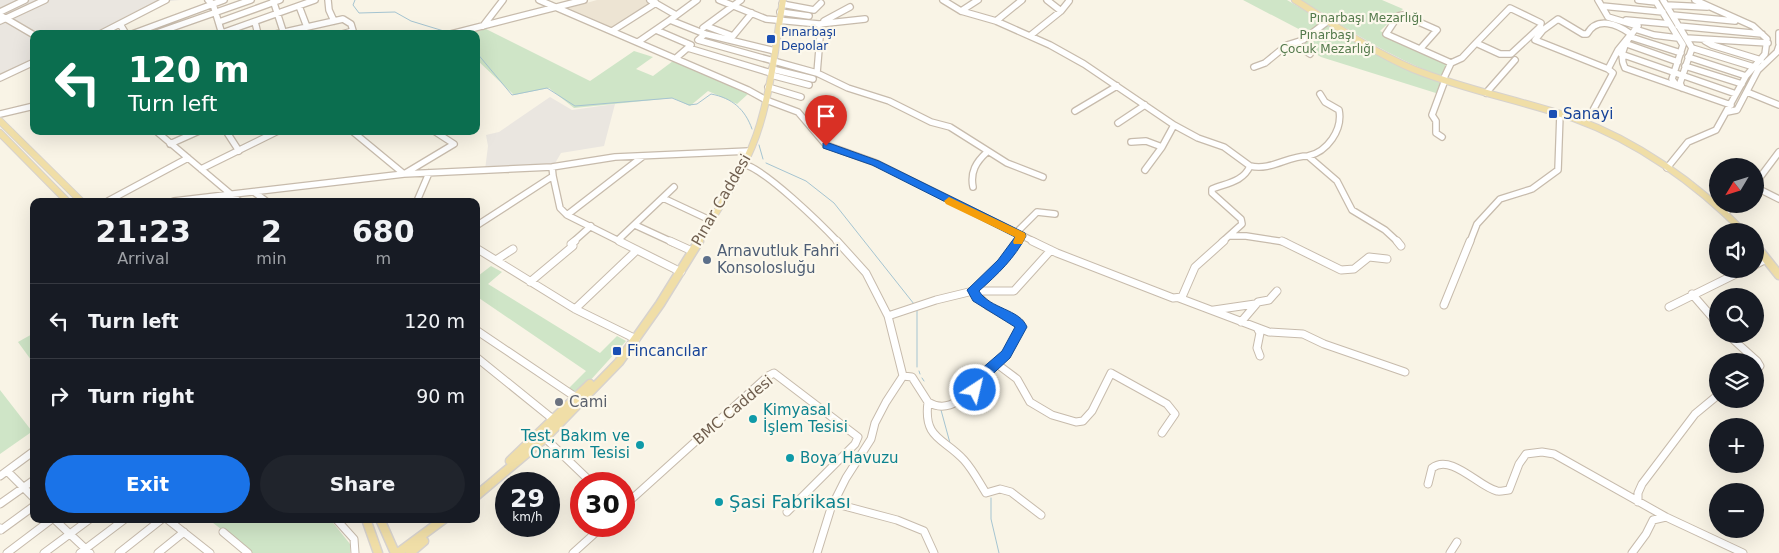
<!DOCTYPE html>
<html lang="en">
<head>
<meta charset="utf-8">
<style>
	:root { --surface:#171b24; --page:#20242c; --text:#f1f3f6; --muted:#9ea1a6; --line:#363941; --accent:#1a73e8 }
	body { margin:0; font-family:"DejaVu Sans",sans-serif; background:var(--page); color:var(--text); height:100vh; display:flex; flex-direction:column; font-size:19px; white-space:nowrap }
	* { box-sizing:border-box; margin:0 }
	p { font-size:16px; color:var(--muted) }
	.icon { flex:none; width:28px; height:28px; fill:none; stroke:currentColor; stroke-width:2; stroke-linecap:round; stroke-linejoin:round }
	.map { position:relative; flex:1; overflow:hidden }
	.panel { position:absolute; left:30px; top:198px; width:450px; height:325px; display:flex; flex-direction:column; background:var(--surface); border-radius:10px; box-shadow:0 5px 20px #0002 }
	.panel>* { flex:none }
	.top-card { position:absolute; left:30px; top:30px; width:450px; height:105px; border-radius:10px; box-shadow:0 5px 20px #0002; background:#0b6e4f; color:#fff; overflow:hidden }
	.needle { width:32px; rotate:232deg }
	.fabs { position:absolute; left:1709px; top:158px; display:grid; gap:10px }
	.fabs a { display:grid; place-items:center; width:55px; height:55px; border-radius:50%; background:var(--surface); box-shadow:0 5px 20px #0002; font-size:25px }
	.speed { position:absolute; left:495px; top:472px; display:flex; gap:10px; font-size:25px; font-weight:700; text-align:center }
	.speed>* { display:grid; place-content:center; width:65px; height:65px; border-radius:50%; background:var(--surface); box-shadow:0 5px 20px #0002; line-height:1 }
	.speed small { font-size:12px; font-weight:400 }
	.speed .limit { border:8px solid #d22; background:#fff; color:#111 }
	.pin { position:absolute; display:grid; place-items:center; width:42px; height:42px; color:#fff; margin:-51px -21px; border-radius:50% 50% 50% 0; rotate:-45deg; box-shadow:0 0 5px #0007 }
	.pin .icon { rotate:45deg }
	.me { position:absolute; width:55px; margin:-28px; rotate:35deg; stroke-linejoin:round; filter:drop-shadow(0 0 4px #0008) }
	.turn { display:flex; align-items:center; gap:18px; height:105px; padding:0 15px; font-size:22px }
	.turn .icon { width:65px; height:65px; stroke-width:2.5 }
	.turn b { display:block; font-size:35px; line-height:42px }
	.eta { display:flex; justify-content:space-evenly; align-items:center; height:85px; text-align:center }
	.eta b { font-size:30px; font-weight:600; line-height:35px }
	.action { display:flex; gap:10px; margin-top:auto; padding:10px 15px }
	.action a { flex:1; height:58px; border-radius:30px; background:var(--accent); color:#fff; font-size:20px; font-weight:600; line-height:58px; text-align:center }
	.action a+a { background:var(--page); color:var(--text) }
	ul { padding:0; list-style:none }
	li { display:flex; align-items:center; gap:15px; height:75px; padding:0 15px; border-top:1px solid var(--line) }
	li div { flex:1 }
	li b { display:block; font-size:19px }
	li em { font-style:normal }
	.map>svg:first-child { display:block }
	.residential { fill:#ede4d3 }
	.industrial { fill:#eae6e0 }
	.green { fill:#cfe5c7 }
	.lines { fill:none; stroke-linecap:round; stroke-linejoin:round }
	.stream { stroke:#a5c4d1; stroke-width:1 }
	.minor-far1-casing { stroke:#c7bbac; stroke-width:8 }
	.minor-casing { stroke:#c7bbac; stroke-width:9 }
	.major-far1-casing { stroke:#d7d2cd; stroke-width:8 }
	.major-casing { stroke:#d7d2cd; stroke-width:11 }
	.minor-far1 { stroke:#fff; stroke-width:5.5 }
	.minor { stroke:#fff; stroke-width:7 }
	.major-far1 { stroke:#f0dea7; stroke-width:6 }
	.major { stroke:#f0dea7; stroke-width:8 }
	.route { fill:#1a73e8; stroke:#114b97 }
	.slow { fill:#f59e0b }
	.transit-dot { fill:#1a4fb4; stroke:#fcf8ec; stroke-width:2 }
	.service-dot { fill:#5c6f8a; stroke:#fcf8ec; stroke-width:2 }
	.worship-dot { fill:#6b7280; stroke:#fcf8ec; stroke-width:2 }
	.culture-dot { fill:#0f9aa8; stroke:#fcf8ec; stroke-width:2 }
	.labels { text-anchor:middle; stroke-width:4.5; stroke-linejoin:round; paint-order:stroke }
	.far-park-label { font-size:12px; fill:#53794b; stroke:#fcf8ec }
	.far-transit-label { font-size:12px; fill:#164399; stroke:#fcf8ec; text-anchor:start }
	.transit-label { font-size:15px; fill:#164399; stroke:#fcf8ec; text-anchor:start }
	.street-label { font-size:15px; fill:#6f5e4e; stroke:#fcf8ec }
	.service-label { font-size:15px; fill:#4e5e75; stroke:#fcf8ec; text-anchor:start }
	.worship-label { font-size:15px; fill:#5b616d; stroke:#fcf8ec; text-anchor:start }
	.culture-label { font-size:15px; fill:#0d838f; stroke:#fcf8ec; text-anchor:start }
	.near-culture-label { font-size:18px; fill:#0d838f; stroke:#fcf8ec; text-anchor:start }
</style>
</head>
<body>
<div class="map">
<svg width="1779" height="553" viewBox="0 0 1779 553">
	<rect width="100%" height="100%" fill="#f9f4e6"/>
	<!-- residential -->
	<path class="residential" d="M597,0H646L651,3L613,28L562,10Z"/>
	<!-- industrial -->
	<path class="industrial" d="M0,0H180L152,3L92,34H34V61L0,77Z
		M550,97L572,110L615,104L604,146L561,153L554,165L485,170L488,146L486,135L499,132Z"/>
	<!-- green -->
	<path class="green" d="M1243,0H1287L1393,63L1444,84L1439,94L1321,57L1301,45L1312,36Z
		M1301,0H1382L1403,9L1380,31L1422,51L1423,54L1448,65L1441,76C1391,58 1346,28 1301,0Z
		M486,29L590,81L634,51L653,57L636,69L653,76L673,61L748,94L737,104L708,91L690,106L673,98L574,108L549,88L514,95L476,59V34H465Z
		M491,266L502,272L488,284L600,353L617,336L626,341L578,394L569,388L586,371L476,296V276H478Z
		M34,333V364L18,342Z
		M0,390L31,430L30,433L0,454Z
		M208,519H330L350,544V553H252Z"/>
	<g class="lines">
		<!-- stream -->
		<path class="stream" d="M355,0L353,5L359,13L395,12L411,21L447,32
			M476,52L512,95L547,88L575,106L672,98L689,105L697,104L711,94C732,98 745,109 752,129
			M759,145L763,159
			M766,163L806,181L834,203L914,304
			M917,309V367
			M919,371L920,374
			M922,378L924,381
			M941,410L950,443
			M964,455L970,462
			M991,498V519L999,553"/>
		<!-- minor-far1 casing -->
		<g class="minor-far1-casing">
			<path id="minor-far1" d="M208,0L213,4L222,34
				M273,0L284,34
				M328,0L329,10L334,21
				M539,0L748,90L766,100L798,112L826,145L876,163L1035,242
				M650,0L676,15
				M719,0L766,19L819,24L820,37L817,73
				M943,0L961,11L996,21L1050,45L1084,64L1174,125L1198,138L1224,147L1250,166C1243,182 1227,183 1212,189V193L1241,219L1242,224L1222,242
				M1047,0L1061,11
				M1598,0L1608,17L1638,26C1628,38 1617,53 1625,68L1731,105
				M1638,0L1656,2
				M1655,0L1683,45L1672,79L1677,86
				M1663,0L1692,48L1680,83L1682,88
				M782,4L814,10L821,3
				M1666,5L1707,7
				M299,6L307,27
				M1602,6L1663,12
				M1510,8L1541,23L1540,27L1511,54H1500L1476,43Z
				M961,11L978,0
				M0,12L25,0
				M780,12L809,16
				M0,15L34,35
				M1672,15L1735,21
				M1558,19L1583,34H1587C1597,16 1617,24 1631,34L1618,50L1608,69L1535,40L1543,30Z
				M670,20L697,0
				M1626,20L1670,24
				M0,21L45,0
				M824,21L850,7
				M996,21L1022,0
				M219,22L280,0
				M255,22L258,34
				M120,24L126,34
				M819,24L865,19
				M483,26L503,0
				M706,26L733,36L752,13
				M1678,26L1762,34
				M703,28L741,0
				M1635,29L1654,35L1678,38
				M656,30L691,45L676,58
				M612,31L656,3
				M222,33L315,0
				M1779,33V43
				M100,34L166,0
				M132,34L224,0
				M154,34L251,0
				M276,34L343,19L351,24L354,34
				M342,34L353,31
				M451,34L584,0
				M705,34L698,40L817,73L848,88L889,101L931,122L950,127L1007,163L1043,177
				M1031,35L1061,11L1069,1
				M1631,37L1681,53
				M1686,38L1768,43
				M1705,41L1712,45L1761,60
				M638,42L670,20L705,34L775,51
				M1299,42V47L1310,54
				M1627,44L1678,62
				M688,48L771,73
				M1421,48L1437,30L1403,15L1398,16L1386,34L1451,63
				M1692,48L1754,67
				M1621,54L1736,94
				M1688,57L1746,76
				M1685,66L1742,84
				M1254,67L1265,63L1287,45L1303,40L1328,21
				M772,69L813,79
				M771,75L809,85
				M0,78L34,62
				M1443,80L1451,63L1462,58L1476,43
				M768,87L801,97
				M1747,92L1779,105
				M1486,93L1515,60
				M1075,111L1117,86
				M1727,112L1737,110L1758,70L1777,52L1779,46
				M0,114L34,106
				M1570,117L1591,114L1613,73L1608,69
				M1118,123L1145,105
				M156,131L239,201
				M226,131L239,151
				M352,131L404,174L454,144L434,131
				M1442,137L1436,133V121L1432,115L1445,80
				M1131,142L1146,141L1162,147
				M170,144L199,131
				M1308,156C1327,152 1343,130 1339,110L1325,102L1320,94
				M743,164C764,168 822,225 838,242
				M1250,166C1271,171 1287,156 1308,156L1337,181L1352,210L1385,230L1398,242
				M1667,168L1688,142L1716,130L1746,76L1765,54L1767,39L1753,26L1695,0
				M201,169L278,131
				M1145,170L1162,147L1174,125
				M553,176L560,208L567,215
				M1755,184L1779,152
				M973,187C970,172 976,162 987,152
				M1755,187L1779,199
				M254,192L266,201
				M663,198L710,220
				M108,201L188,158
				M174,201L404,174L552,167L615,157L749,151
				M417,201L429,173
				M1725,213L1734,204
				M635,225L672,242
				M476,226L553,176L552,167
				M1016,233L1037,212L1055,214
				M1230,236H1246L1285,242
				M618,240L674,187
				M573,242L591,226
				M621,242L567,215L642,157
				M1017,242L1021,236
				M1470,242L1477,224L1500,199L1532,189L1558,170L1560,114"/>
		</g>
		<!-- minor casing -->
		<g class="minor-casing">
			<path id="minor" d="M619,241L681,272
				M670,241L692,251
				M1032,241L1057,253L1173,298L1182,297L1195,267L1224,241
				M1282,241L1341,270L1354,269L1369,257L1387,259
				M1397,241L1401,246
				M476,248L575,309L636,339
				M496,260L513,249
				M1755,265L1766,259
				M530,282L573,246L571,244L575,241
				M973,291L988,306L1020,323L1021,327L1011,347L997,364L1017,379L1030,402L1052,415L1076,422L1083,421L1092,411L1111,373L1167,404L1175,414L1162,433
				M973,291H1014L1051,250
				M1692,294L1718,324
				M1179,298L1269,332L1303,334L1324,344L1405,372
				M1444,305L1470,241
				M1669,307L1746,269
				M575,309L637,250
				M1214,310L1255,304
				M888,316L936,300L973,291L1002,263L1018,241
				M1241,322L1258,302L1269,300L1277,291
				M1257,328L1260,333L1257,348L1260,356
				M476,330L577,398
				M1727,334L1757,361L1760,366L1755,373
				M476,357L554,420
				M903,376L912,377L928,402C923,439 944,438 964,460C973,470 979,482 986,493L1000,489L1011,492L1041,515
				M928,402C946,413 960,400 975,390L977,380L997,364
				M545,438L593,484
				M7,471L34,498
				M0,476L34,451
				M1428,484L1432,468C1451,453 1479,487 1497,491C1500,492 1506,490 1509,490L1519,464L1526,454L1542,452L1554,454L1666,517L1743,553
				M1638,502V493L1642,484L1695,414L1718,395
				M833,503L897,520L924,531L934,553
				M0,504L34,480
				M624,506L768,376L774,373L858,437L855,444L787,512
				M54,519L90,553
				M167,519L210,553
				M336,519L354,539L355,553
				M0,528L1,530L34,506
				M223,532L248,553
				M7,553L52,519
				M44,553L90,519
				M80,553L125,519
				M119,553L162,519
				M158,553L184,532
				M573,553L603,526
				M817,553L831,508L846,478L871,439L875,423L886,402L903,376L888,316L866,273L837,241
				M1450,553L1457,542
				M1632,553L1646,534L1653,520L1666,517"/>
		</g>
		<!-- major-far1 casing -->
		<g class="major-far1-casing">
			<path id="major-far1" d="M1295,0C1333,24 1371,51 1413,69C1465,90 1520,100 1573,118C1637,141 1696,183 1743,231
				M0,121L81,201
				M0,133L67,201
				M698,242C720,205 748,166 760,124C772,84 776,41 783,0"/>
		</g>
		<!-- major casing -->
		<g class="major-casing">
			<path id="major" d="M1755,245L1779,275
				M510,461L590,384
				M476,496L545,438L619,362L660,304L699,241
				M366,519L378,553
				M380,519L395,553
				M398,553L444,519
				M410,553L424,541"/>
		</g>
		<!-- minor-far1 -->
		<use href="#minor-far1" class="minor-far1"/>
		<!-- minor -->
		<use href="#minor" class="minor"/>
		<!-- major-far1 -->
		<use href="#major-far1" class="major-far1"/>
		<!-- major -->
		<use href="#major" class="major"/>
	</g>
	<!-- route -->
	<path class="route" d="M826,142L879,161L1025,233L1026,236C1015,258 998,274 979,291C990,309 1020,309 1027,327L1010,358L983,383L979,394L975,395L970,394L968,390L972,377L1002,351L1015,327L973,301L967,290L998,260L1015,237L872,165L823,148V143Z"/>
	<!-- slow -->
	<path class="slow" d="M949,197L1025,233L1026,236L1022,244H1014L1013,242L1015,237L946,204L944,201Z"/>
	<!-- markers -->
	<g class="transit-dot">
		<rect x="766" y="34" width="10" height="10" rx="2.5"/>
		<rect x="1548" y="109" width="10" height="10" rx="2.5"/>
		<rect x="612" y="346" width="10" height="10" rx="2.5"/>
	</g>
	<circle class="service-dot" cx="707" cy="260" r="5"/>
	<circle class="worship-dot" cx="559" cy="402" r="5"/>
	<g class="culture-dot">
		<circle cx="753" cy="419" r="5"/>
		<circle cx="640" cy="445" r="5"/>
		<circle cx="790" cy="458" r="5"/>
		<circle cx="719" cy="502" r="5"/>
	</g>
	<g class="labels">
		<!-- far-park labels -->
		<g class="far-park-label">
			<text x="1366" y="22">Pınarbaşı Mezarlığı</text>
			<text x="1327" y="39">Pınarbaşı<tspan x="1327" dy="14">Çocuk Mezarlığı</tspan></text>
		</g>
		<!-- far-transit labels -->
		<g class="far-transit-label">
			<text x="781" y="36">Pınarbaşı<tspan x="781" dy="14">Depolar</tspan></text>
		</g>
		<!-- transit labels -->
		<g class="transit-label">
			<text x="1563" y="119">Sanayi</text>
			<text x="627" y="356">Fincancılar</text>
		</g>
		<!-- street labels -->
		<g class="street-label">
			<text transform="translate(721 200) rotate(-60)" y="5">Pınar Caddesi</text>
			<text transform="translate(733 410) rotate(-40)" y="5">BMC Caddesi</text>
		</g>
		<!-- service labels -->
		<g class="service-label">
			<text x="717" y="256">Arnavutluk Fahri<tspan x="717" dy="17">Konsolosluğu</tspan></text>
		</g>
		<!-- worship labels -->
		<g class="worship-label">
			<text x="569" y="407">Cami</text>
		</g>
		<!-- culture labels -->
		<g class="culture-label">
			<text x="763" y="415">Kimyasal<tspan x="763" dy="17">İşlem Tesisi</tspan></text>
			<text x="630" y="441" text-anchor="end">Test, Bakım ve<tspan x="630" dy="17">Onarım Tesisi</tspan></text>
			<text x="800" y="463">Boya Havuzu</text>
		</g>
		<!-- near-culture labels -->
		<g class="near-culture-label">
			<text x="729" y="508">Şasi Fabrikası</text>
		</g>
	</g>
</svg>
<div class="fabs">
<a><svg class="needle" viewBox="-14 -14 28 28"><path d="M0-13l5 13h-10z" fill="#e53935"/><path d="M0 13l5-13h-10z" fill="#9ea1a6"/></svg></a>
<a><svg class="icon" aria-label="sound" viewBox="0 0 24 24"><path d="M4 9h4l5-4v14l-5-4H4zM17 9q2 3 0 6"/></svg></a>
<a><svg class="icon" aria-label="search" viewBox="0 0 24 24"><circle cx="10" cy="10" r="6"/><path d="M15 15l6 6"/></svg></a>
<a><svg class="icon" aria-label="layers" viewBox="0 0 24 24"><path d="M12 4l9 5-9 5-9-5zM3 14l9 5 9-5"/></svg></a>
<a>+</a>
<a>−</a>
</div>
<div class="speed"><div>29<small>km/h</small></div><div class="limit">30</div></div>
<div class="pin" style="left:826px;top:146px;background:#d93025"><svg class="icon" aria-label="arrive" viewBox="0 0 24 24"><path d="M6 21V4h12l-3 4 3 4H6"/></svg></div>
<svg class="me" style="left:975px;top:390px" viewBox="-20 -20 40 40"><circle r="17" fill="#1a73e8" stroke="#fff" stroke-width="3"/><path d="M0-11L8 9 0 5-8 9z" fill="#fff"/></svg>
<div class="top-card">
<div class="turn"><svg class="icon" aria-label="left" viewBox="0 0 24 24"><path d="M17 20v-9H6M10 6l-5 5 5 5"/></svg><div><b>120 m</b>Turn left</div></div>
</div>
<section class="panel">
<div class="eta">
<div><b>21:23</b><p>Arrival</p></div>
<div><b>2</b><p>min</p></div>
<div><b>680</b><p>m</p></div>
</div>
<ul>
<li><svg class="icon" aria-label="left" viewBox="0 0 24 24"><path d="M17 20v-9H6M10 6l-5 5 5 5"/></svg><div><b>Turn left</b></div><em>120 m</em></li>
<li><svg class="icon" aria-label="right" viewBox="0 0 24 24"><path d="M7 20v-9h11M14 6l5 5-5 5"/></svg><div><b>Turn right</b></div><em>90 m</em></li>
</ul>
<div class="action"><a>Exit</a><a>Share</a></div>
</section>
</div>
</body>
</html>
